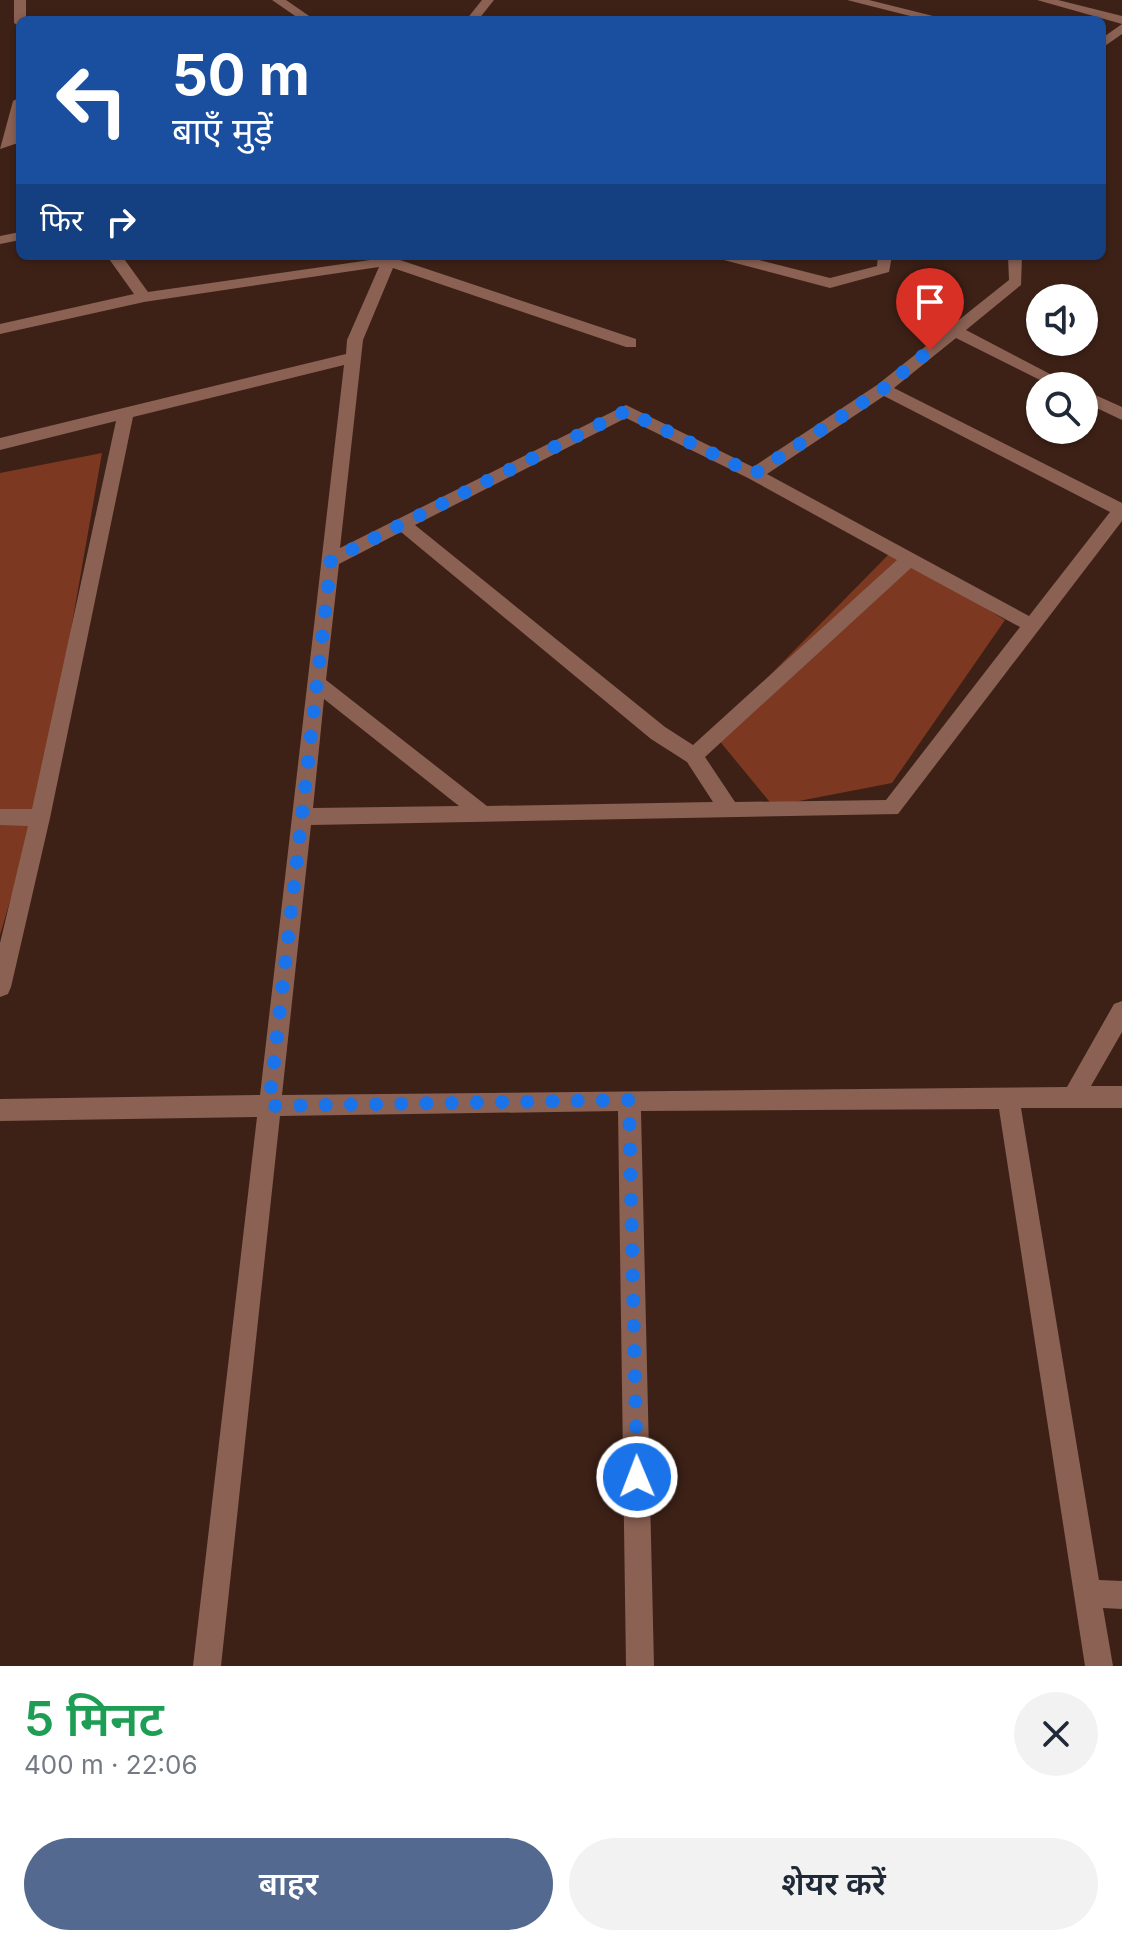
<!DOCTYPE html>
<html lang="hi">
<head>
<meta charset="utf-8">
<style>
	:root { --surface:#fff; --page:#f2f2f3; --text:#1f2937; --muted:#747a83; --accent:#546990 }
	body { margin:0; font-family:Inter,"Noto Sans Devanagari",sans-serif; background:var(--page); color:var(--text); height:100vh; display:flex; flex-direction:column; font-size:30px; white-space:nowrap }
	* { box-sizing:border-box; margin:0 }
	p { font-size:26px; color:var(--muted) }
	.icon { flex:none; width:44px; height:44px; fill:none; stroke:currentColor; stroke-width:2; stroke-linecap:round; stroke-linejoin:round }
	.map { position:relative; height:1666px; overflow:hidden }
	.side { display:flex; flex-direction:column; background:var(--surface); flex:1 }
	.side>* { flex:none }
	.top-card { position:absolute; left:16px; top:16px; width:1090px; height:244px; border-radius:12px; box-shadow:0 2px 6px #0004; background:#1a4fa0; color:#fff; overflow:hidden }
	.fabs { position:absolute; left:1026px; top:284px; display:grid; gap:16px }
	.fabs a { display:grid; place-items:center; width:72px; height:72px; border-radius:50%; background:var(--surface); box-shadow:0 2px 6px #0004; font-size:40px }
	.pin { position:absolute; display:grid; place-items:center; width:68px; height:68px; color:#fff; margin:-82px -34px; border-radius:50% 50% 50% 0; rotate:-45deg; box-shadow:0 0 8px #0007 }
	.pin .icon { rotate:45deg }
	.me { position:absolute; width:88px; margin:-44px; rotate:359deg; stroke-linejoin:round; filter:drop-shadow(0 0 6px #0008) }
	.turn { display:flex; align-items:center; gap:28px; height:168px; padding:0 24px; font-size:36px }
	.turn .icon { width:104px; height:104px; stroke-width:2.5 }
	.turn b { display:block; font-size:56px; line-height:68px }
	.then { display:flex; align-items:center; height:76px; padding:0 24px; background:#0003; gap:16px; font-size:30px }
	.round { display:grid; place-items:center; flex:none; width:84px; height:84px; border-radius:42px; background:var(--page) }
	.head { display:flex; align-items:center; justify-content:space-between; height:136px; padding:0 24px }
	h1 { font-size:48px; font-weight:600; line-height:60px; color:#1e9e55 }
	.primary-button { display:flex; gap:16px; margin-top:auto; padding:16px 24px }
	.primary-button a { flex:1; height:92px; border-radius:48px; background:var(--accent); color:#fff; font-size:32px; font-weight:600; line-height:92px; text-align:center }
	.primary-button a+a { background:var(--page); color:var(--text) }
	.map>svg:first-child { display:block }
	.green { fill:#7d3821 }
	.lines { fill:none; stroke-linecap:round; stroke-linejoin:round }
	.minor { fill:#8a6153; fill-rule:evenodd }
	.route { stroke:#1a73e8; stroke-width:14; stroke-dasharray:0 25.2 }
</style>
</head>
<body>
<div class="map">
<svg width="1122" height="1666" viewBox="0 0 1122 1666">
	<rect width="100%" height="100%" fill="#3d2117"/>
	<!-- green -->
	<path class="green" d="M102,453L43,789L0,935V473Z
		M892,551L1005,620L892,783L773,806L713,733Z"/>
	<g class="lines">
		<!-- minor -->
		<path class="minor" d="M14,0H26V20H20V27L14,23Z
			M272,0H286L315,20H301Z
			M482,0H494L478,20H466Z
			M847,0H869L949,20H926Z
			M1037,0H1058L1122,16V24Z
			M1122,24V34L1102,48V38Z
			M20,97L18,143L0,149L13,101Z
			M20,232V240L0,244V236Z
			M107,256H122L148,292L398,256L397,259L636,339V347H626L393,268L363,340L340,548L626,405L753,467L877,385L1009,280L1008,256H1022L1021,285L966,330L1073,386H1052L956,338L894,388L1122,503V521L898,814L311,825L282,1095L1067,1087L1114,1004L1122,1001V1032L1091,1086H1122V1108H1021L1099,1580L1122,1581V1609L1103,1608L1113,1666H1085L999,1109L641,1111L654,1666H626L618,1111L280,1116L221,1666H193L257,1117L0,1121V1099L260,1095L344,365L133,417L50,818L11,987L8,994L0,997V943L28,826L0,825V809H32L116,421L0,450V438L346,354L347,340L379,267L144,302L0,334V324L134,294ZM884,396L1110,512L1029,616L767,474ZM626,418L748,478L897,560L693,745L665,727L415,525ZM401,532L651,739L687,762L713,802L487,806L326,680L339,564ZM911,568L1020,627L886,800L735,802L705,757ZM324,699L459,806L313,808Z
			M718,256H743L830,278L877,266L878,256H892L889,272L830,288L720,259Z
			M1084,390L1122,407V420L1084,402Z"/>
	</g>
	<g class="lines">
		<!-- route -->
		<path class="route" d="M637,1477L629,1100L269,1106L331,560L626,411L754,474L883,389L930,350"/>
	</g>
</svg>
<div class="fabs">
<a><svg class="icon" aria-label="sound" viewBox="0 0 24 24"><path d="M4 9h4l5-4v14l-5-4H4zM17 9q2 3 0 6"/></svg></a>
<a><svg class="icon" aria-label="search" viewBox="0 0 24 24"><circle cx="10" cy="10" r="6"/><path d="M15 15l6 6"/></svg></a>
</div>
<div class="pin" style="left:930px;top:350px;background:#d93025"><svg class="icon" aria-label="arrive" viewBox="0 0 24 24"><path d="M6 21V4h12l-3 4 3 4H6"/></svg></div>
<svg class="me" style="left:637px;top:1477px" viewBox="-20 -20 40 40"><circle r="17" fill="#1a73e8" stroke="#fff" stroke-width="3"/><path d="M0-11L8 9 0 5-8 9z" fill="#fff"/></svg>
<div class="top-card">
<div class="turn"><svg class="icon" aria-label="left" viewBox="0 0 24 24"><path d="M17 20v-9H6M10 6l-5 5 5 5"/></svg><div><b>50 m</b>बाएँ मुड़ें</div></div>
<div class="then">फिर<svg class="icon" aria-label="right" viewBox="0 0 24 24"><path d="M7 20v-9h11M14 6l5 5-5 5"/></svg></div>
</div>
</div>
<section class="side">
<div class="head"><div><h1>5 मिनट</h1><p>400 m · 22:06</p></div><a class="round"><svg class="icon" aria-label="close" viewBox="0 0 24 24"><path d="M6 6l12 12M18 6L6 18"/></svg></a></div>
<div class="primary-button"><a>बाहर</a><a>शेयर करें</a></div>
</section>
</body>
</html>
